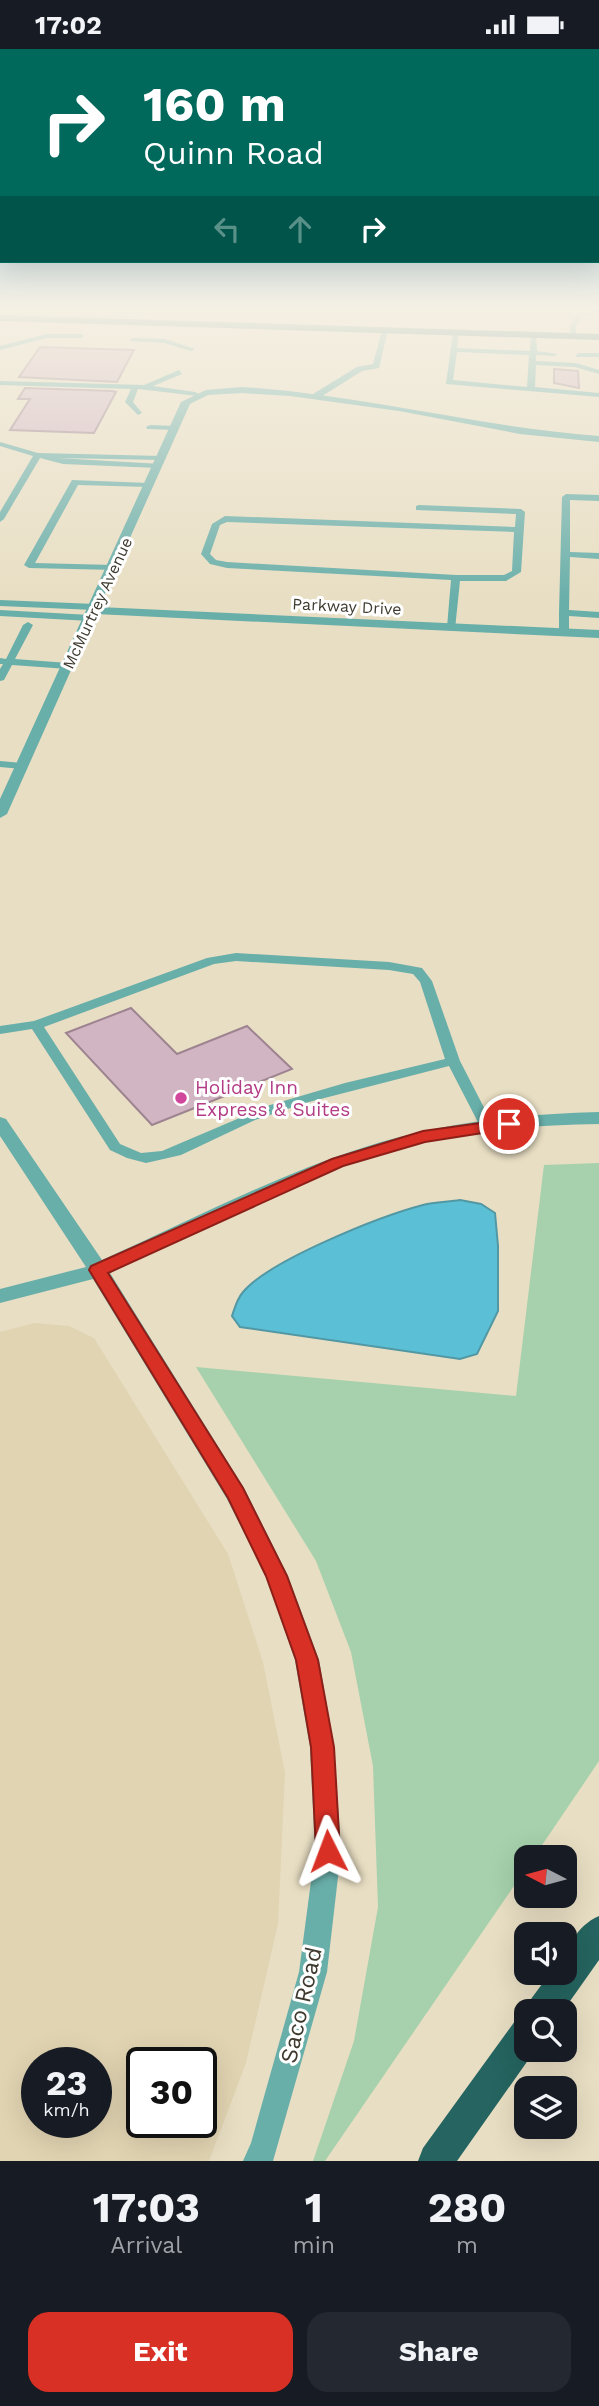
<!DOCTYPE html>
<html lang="en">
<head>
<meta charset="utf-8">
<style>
	:root { --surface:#171b24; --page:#242831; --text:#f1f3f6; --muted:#9ea1a6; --accent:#d93025 }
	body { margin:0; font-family:"Work Sans",sans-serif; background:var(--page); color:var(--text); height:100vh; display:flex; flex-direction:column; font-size:26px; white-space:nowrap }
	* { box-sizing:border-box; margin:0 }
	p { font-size:23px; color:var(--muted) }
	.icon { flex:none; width:38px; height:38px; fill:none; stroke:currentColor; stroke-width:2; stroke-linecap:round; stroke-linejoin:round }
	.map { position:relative; height:2112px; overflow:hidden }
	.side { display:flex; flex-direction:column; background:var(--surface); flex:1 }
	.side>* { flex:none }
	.banner { position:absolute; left:0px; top:0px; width:600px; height:214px; box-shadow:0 7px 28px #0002; background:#00695c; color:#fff; overflow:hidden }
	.needle { width:46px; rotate:276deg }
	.controls { position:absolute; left:514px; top:1796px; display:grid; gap:14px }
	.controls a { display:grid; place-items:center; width:63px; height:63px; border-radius:14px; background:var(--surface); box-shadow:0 7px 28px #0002; font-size:35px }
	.speed { position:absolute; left:21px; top:1998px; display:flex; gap:14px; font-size:35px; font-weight:700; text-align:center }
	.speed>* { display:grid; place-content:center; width:91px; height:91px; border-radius:50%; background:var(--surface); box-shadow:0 7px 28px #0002; line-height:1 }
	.speed small { font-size:18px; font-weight:400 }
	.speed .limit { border:4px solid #111; border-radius:10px; background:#fff; color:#111 }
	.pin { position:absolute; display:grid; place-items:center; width:60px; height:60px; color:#fff; margin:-30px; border:4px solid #fff; border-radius:50%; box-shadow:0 2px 7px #0007 }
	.me { position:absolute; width:77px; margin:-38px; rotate:357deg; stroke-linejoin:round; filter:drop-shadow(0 0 5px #0008) }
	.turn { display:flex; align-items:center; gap:24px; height:147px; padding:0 28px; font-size:32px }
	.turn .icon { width:91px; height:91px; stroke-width:2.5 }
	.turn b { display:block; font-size:49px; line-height:60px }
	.lanes { display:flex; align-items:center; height:66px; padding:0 28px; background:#0003; justify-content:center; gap:35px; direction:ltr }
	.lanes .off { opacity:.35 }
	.eta { display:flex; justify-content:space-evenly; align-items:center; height:119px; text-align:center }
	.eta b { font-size:42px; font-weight:700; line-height:49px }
	.cta { display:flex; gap:14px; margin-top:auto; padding:14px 28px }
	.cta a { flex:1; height:80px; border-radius:21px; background:var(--accent); color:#fff; font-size:28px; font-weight:700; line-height:80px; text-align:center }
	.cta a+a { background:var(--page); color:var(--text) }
	.status { display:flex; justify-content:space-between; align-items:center; height:49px; padding:0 35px; background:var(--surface); direction:ltr }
	.status svg { height:19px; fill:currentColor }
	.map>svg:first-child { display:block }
	.built { fill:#e1d4b2; fill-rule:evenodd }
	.green { fill:#a6d1ac }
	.water { fill:#5bc0d6; stroke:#5298a4; stroke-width:2 }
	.building { fill:#d1b5c2; stroke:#9e8491; stroke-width:2 }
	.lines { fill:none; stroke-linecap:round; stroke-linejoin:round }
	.service { fill:#68aea9; fill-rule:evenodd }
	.minor { fill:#68aea9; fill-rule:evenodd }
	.trunk { fill:#236f6a; fill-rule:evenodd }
	.motorway { fill:#256460; fill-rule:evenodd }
	.route { fill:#d93025; stroke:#8d1f18; stroke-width:2 }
	.hotel-dot { fill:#d1479c; stroke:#fff; stroke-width:2.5 }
	.labels { text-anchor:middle; stroke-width:6; stroke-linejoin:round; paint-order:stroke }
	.far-street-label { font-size:16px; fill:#3e3a2f; stroke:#fff }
	.hotel-label { font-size:19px; fill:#b23c85; stroke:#fff; text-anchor:start }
	.near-street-label { font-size:23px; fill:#3e3a2f; stroke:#fff }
</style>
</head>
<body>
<div class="status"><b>17:02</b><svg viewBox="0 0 49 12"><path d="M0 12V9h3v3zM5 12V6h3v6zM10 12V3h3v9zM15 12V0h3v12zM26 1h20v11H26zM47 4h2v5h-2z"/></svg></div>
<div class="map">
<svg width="599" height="2112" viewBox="0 0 599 2112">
	<rect width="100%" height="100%" fill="#e8dec3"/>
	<!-- built -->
	<path class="built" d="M0,258H552V278L0,262Z
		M34,1274L69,1277L94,1289L228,1505L263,1613L285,1724L278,1875L246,2014L209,2112H0V1283ZM37,2014H96V2074H37ZM142,2014H201V2074H142Z"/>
	<!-- green -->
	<path class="green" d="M599,1114V1712L534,1808H527V1818L325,2112H313L354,1992L378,1858L373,1717L351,1603L316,1512L196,1318L516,1347L544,1116Z"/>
	<!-- water -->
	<path class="water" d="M460,1151L481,1155L495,1164L498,1197V1262L477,1305L460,1310L240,1278L232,1267C235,1258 237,1250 243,1243C270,1211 381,1167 423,1156C435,1153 448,1153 460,1151Z"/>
	<!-- building -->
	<path class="building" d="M40,298L134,301L117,333L19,328Z
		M554,320L578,322L579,339L554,334Z
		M25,339L112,342L116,343L94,384L10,381L30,350H18Z
		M131,959L177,1005L247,977L292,1020L152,1076L66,984Z"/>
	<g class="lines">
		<!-- service -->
		<path class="service" d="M53,258H103L100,260H56Z
			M599,260V264L582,268L576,277V287L571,288L570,277L577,265Z
			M385,279L388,281L379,319L362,322L319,349H313V345L357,318L373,315L382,281Z
			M456,281L459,283L457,299L530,302L531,286L536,285L537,302L558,305L554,307L536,306V312L576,314L599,321V325L575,318L536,316L535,338L599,344V348L446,335L453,283ZM457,303L529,306L527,338L453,331Z
			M47,285H81L84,287L81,289H47L0,301V297Z
			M132,289L165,290L195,300L191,302L164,294L130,292Z
			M578,304H599V308H575Z
			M179,321L182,325L153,337L195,343L199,345L198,347L138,340L133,353L142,364L138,366L125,353L131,340L0,336V332L144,336Z
			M150,376L175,377L179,379L175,381L147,380L146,378Z
			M0,393L38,404L162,407L166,409L162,411L57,409L161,415V419H158L63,415L40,409L4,470L0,473V463L33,407L0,397Z
			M72,431L149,434L153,436L149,438L78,436L35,514L113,516L118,519L116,521L29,519L24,516Z
			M566,445L599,446V452L570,451V503L599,504V510L570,508L569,561L599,563V569L569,567V583L564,586L559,583V564L562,448Z
			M419,456L521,460L525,463L521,523L506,532H460L455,580L447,578L451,531L227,519L210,515L201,505L212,475L225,467L515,478L516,465L416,461V457ZM227,473L514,483L512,522L504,526H456L227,513L216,511L210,505L220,476Z
			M0,551L95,555L100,558L95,561L0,557Z
			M0,561L90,566L95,569L90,572L0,567Z
			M28,573L33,576L15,610L68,614L73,617L68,620L12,616L4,631L0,632V620L3,615H0V609L6,610L23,576Z
			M0,712L22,714L27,717L22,720L0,718Z
			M236,904L389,913L422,919L432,932L460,1012L494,1078L492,1081H482L449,1017L305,1054L255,1071L181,1106L146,1114L127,1109L110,1101L32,980L0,985V977L34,972L207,909ZM236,912L389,921L413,925L420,933L445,1010L345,1034L270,1056L162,1102L141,1104L120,1095L44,978L214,915Z"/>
		<!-- minor -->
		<path class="minor" d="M242,338C363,346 479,378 599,387V393L520,385L399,362L290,347L242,344L208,346L190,355L99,558L599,581V589L96,565L7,765L0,769V750L181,353L206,341Z
			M599,1063V1075C533,1076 467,1081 404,1098C301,1126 206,1179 110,1224L244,1439L288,1527L319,1611L334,1698L341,1802L327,1923L273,2112H243L251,2094L299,1923L315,1802L310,1698L295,1611L266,1527L227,1450L93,1230L0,1254V1240L86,1218L0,1087V1068L6,1070L102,1211C187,1173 272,1128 362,1099C439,1074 519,1065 599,1063Z"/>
		<!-- trunk -->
		<path class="trunk" d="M0,266L599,285V291L0,272Z"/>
		<!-- motorway -->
		<path class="motorway" d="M599,1867V1911L563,1962L527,1963L531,1950L551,1923H565C565,1900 576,1877 599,1867Z
			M527,1967V2000H536L457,2112H418L423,2099L515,1972Z"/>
	</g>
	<!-- sky -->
	<linearGradient id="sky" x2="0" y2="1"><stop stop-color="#6fb9e1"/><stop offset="0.47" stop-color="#f5f0e4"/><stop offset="1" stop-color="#f5f0e4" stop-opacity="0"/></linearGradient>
	<rect width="599" height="553" fill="url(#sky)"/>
	<!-- route -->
	<path class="route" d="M509,1070L515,1071L517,1075L515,1079L425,1093L343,1117L108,1224L243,1439L287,1527L318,1611L334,1698L340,1802L336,1810L328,1813L320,1810L316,1802L311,1698L296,1611L266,1527L228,1449L89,1221L91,1217L332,1110L423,1082Z"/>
	<!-- markers -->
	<circle class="hotel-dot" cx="181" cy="1049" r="7"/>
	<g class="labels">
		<!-- far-street labels -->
		<g class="far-street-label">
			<text transform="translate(97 554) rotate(-65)" y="6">McMurtrey Avenue</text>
			<text transform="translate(347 557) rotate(3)" y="6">Parkway Drive</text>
		</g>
		<!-- hotel labels -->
		<g class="hotel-label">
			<text x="195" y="1045">Holiday Inn<tspan x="195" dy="22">Express &amp; Suites</tspan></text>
		</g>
		<!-- near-street labels -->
		<g class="near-street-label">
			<text transform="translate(301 1956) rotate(-77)" y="8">Saco Road</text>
		</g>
	</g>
</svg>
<div class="controls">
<a><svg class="needle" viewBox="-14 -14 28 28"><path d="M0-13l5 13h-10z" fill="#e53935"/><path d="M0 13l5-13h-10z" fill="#9ea1a6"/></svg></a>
<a><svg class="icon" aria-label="sound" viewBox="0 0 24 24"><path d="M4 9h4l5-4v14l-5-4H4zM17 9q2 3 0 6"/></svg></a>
<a><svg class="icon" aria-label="search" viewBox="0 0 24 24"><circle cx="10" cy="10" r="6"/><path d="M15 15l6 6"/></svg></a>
<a><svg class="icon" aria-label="layers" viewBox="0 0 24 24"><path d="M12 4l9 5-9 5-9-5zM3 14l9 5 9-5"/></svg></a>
</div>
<div class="speed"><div>23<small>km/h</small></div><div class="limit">30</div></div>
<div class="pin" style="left:509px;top:1075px;background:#d93025"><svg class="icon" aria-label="arrive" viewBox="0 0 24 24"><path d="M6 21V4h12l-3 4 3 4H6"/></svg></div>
<svg class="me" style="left:328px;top:1802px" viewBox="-20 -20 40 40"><path d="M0-17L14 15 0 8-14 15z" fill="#d93025" stroke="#fff" stroke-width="4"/></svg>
<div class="banner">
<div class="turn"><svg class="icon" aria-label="right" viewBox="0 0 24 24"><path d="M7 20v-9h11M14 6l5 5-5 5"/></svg><div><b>160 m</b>Quinn Road</div></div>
<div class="lanes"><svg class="icon off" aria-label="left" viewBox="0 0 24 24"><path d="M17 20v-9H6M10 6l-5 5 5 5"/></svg><svg class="icon off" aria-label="ahead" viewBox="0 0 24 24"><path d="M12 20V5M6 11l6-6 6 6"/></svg><svg class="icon" aria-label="right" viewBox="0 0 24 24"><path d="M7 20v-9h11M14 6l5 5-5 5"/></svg></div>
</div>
</div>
<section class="side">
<div class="eta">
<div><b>17:03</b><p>Arrival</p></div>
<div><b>1</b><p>min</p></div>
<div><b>280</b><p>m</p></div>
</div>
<div class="cta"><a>Exit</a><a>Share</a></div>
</section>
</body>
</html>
